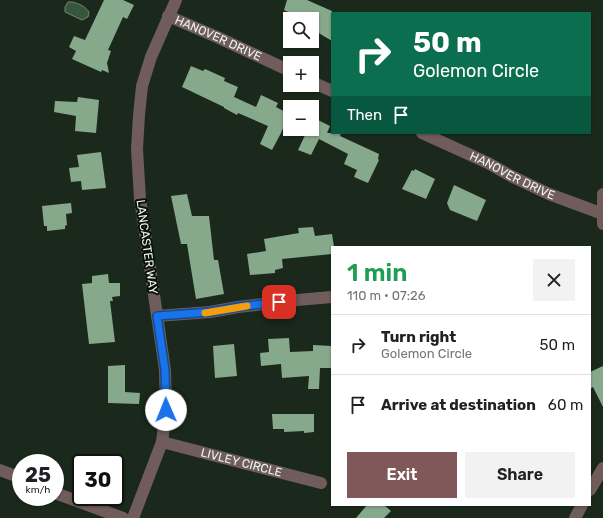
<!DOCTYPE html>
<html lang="en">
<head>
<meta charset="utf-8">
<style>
	:root { --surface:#fff; --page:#f2f2f2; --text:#202124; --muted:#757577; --line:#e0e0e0; --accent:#805857 }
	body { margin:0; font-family:Rubik,sans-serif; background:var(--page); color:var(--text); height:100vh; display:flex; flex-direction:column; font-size:15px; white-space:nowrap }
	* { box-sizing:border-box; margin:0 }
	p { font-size:13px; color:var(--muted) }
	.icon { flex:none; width:22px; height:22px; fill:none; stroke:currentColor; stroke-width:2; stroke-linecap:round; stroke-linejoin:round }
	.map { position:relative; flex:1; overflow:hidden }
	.details { position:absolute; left:331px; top:246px; width:260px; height:260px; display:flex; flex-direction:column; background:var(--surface); border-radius:0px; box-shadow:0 1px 3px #0004 }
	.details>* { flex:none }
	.guide { position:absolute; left:331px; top:12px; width:260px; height:122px; border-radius:0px; box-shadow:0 1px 3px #0004; background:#0b6e4f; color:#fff; overflow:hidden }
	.buttons { position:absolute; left:283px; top:12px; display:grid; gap:8px }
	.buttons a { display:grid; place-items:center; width:36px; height:36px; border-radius:0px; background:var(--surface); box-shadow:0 1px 3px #0004; font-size:20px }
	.speed { position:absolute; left:12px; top:454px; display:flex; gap:8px; font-size:20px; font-weight:700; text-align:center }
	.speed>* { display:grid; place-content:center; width:52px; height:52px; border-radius:50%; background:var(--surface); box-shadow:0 1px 3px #0004; line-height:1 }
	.speed small { font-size:10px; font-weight:400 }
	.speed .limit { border:2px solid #111; border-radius:6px; background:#fff; color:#111 }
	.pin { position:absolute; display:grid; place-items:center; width:34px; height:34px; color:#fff; margin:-17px; border-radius:8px; box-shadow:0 2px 6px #0006 }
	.me { position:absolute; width:44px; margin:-22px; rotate:359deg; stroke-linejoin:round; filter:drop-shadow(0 0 3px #0008) }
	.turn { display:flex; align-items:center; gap:14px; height:84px; padding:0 16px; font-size:18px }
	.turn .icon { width:52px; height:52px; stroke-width:2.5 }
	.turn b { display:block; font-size:28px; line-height:34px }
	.then { display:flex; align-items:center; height:38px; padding:0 16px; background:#0003; gap:8px; font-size:15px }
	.round { display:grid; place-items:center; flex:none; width:42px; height:42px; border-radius:0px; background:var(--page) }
	.overview { display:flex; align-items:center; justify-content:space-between; height:68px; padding:0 16px }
	h1 { font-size:24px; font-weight:600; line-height:30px; color:#1e9e55 }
	.cta { display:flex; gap:8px; margin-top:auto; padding:8px 16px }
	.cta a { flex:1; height:46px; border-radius:0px; background:var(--accent); color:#fff; font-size:16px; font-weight:600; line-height:46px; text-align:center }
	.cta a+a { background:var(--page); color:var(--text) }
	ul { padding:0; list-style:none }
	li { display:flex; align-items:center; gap:12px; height:60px; padding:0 16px; border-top:1px solid var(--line) }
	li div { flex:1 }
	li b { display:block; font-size:15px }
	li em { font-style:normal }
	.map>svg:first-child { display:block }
	.water { fill:#38563c; stroke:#6e8671 }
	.building { fill:#86a88b }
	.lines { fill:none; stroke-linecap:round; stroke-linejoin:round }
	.street { stroke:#6f5c5b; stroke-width:12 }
	.route-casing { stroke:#114b97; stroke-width:10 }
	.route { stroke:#1a73e8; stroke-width:7 }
	.slow { stroke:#f59e0b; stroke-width:7 }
	.labels { text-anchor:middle; stroke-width:4; stroke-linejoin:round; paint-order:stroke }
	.street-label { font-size:12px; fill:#edf7ee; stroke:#09100a }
</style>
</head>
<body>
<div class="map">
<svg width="603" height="518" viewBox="0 0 603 518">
	<rect width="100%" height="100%" fill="#1a291c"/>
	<!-- water -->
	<path class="water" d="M68,2C76,1 86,7 89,12L88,17L82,20L65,12V7Z"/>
	<!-- building -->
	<path class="building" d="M104,0H123L134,5L127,19L123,17L108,50L111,51L107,63L109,73L102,70L101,72L72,59L76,51L69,47L74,36L85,40Z
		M287,0H307L332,11V41L317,32L318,29L313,27L317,19H292L294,15L284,10Z
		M191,66L203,71L205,69L225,78L224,81L238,87L234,97L256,107L261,95L278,103L276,107L289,114L281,133L272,150L260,144L268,126L238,113L237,115L224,108V107L182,87Z
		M78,97L99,100L96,133L75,131L76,116L54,112L55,101L77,102Z
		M312,117L330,126L327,133H341L340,136L379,154L378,159L379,160L368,183L354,177L357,170L344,164L348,154L319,139L311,155L298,150L308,129H312Z
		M101,152L106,188L82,190L81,181L71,182L69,168L79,167L77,155Z
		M415,169L435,179L426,199L402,189L412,170L414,171Z
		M454,185L486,200L477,221L450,210L447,203Z
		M187,194L192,216H209L214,260H218L224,294L196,299L187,244H181L171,196Z
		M71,203L72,213L66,214L67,225L65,226V229L47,231V226H44L42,206Z
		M313,227L315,236L332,234L334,247H332V254L282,259L283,268L275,270V273L250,275L247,254L266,251L264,239L299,233L298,228Z
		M108,274L109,283H120V296L112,297L113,301H110L115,342L89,344L82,284L92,283V276Z
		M289,338L290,352L313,351V345L332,346V368H320L319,389H308L309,376L282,378L281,364L261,366L260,353L269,352L268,339Z
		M234,344L237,376L215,378L213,346Z
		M125,365V392L140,393L139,404L108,403V366Z
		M603,366V407L593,387L590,389V372Z
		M272,414H314V432L304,433V431L284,432V429H273Z
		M367,505H384L391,511L384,518H356Z"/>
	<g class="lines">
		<!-- street -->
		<g class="street">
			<path id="s1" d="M168,16L217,37L290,71"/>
			<path d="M312,82L332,91"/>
			<path id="s2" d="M422,133L488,163L511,176L549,194L603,214"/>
			<path d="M603,194V224"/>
			<path d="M157,316L210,312L238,307L297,300L332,297"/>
			<path id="s3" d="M162,442L321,483"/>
			<path d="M0,470L21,478"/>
			<path d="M590,490L603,468"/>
			<path d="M55,493L123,518"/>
			<path d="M133,518L162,442L166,410L165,370L140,199L137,149L139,115L142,86L151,57L176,0"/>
			<path d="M575,518L582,505"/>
		</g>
	</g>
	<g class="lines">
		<!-- route casing -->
		<g class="route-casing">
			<path id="route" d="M166,410L165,370L157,316L210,312L238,307L279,302"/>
		</g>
		<!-- route -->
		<use href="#route" class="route"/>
		<!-- slow -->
		<path class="slow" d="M205,313L247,306"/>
	</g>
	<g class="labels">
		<!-- street labels -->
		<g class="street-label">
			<text dy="4" stroke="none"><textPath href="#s1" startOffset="55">HANOVER DRIVE</textPath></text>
			<text dy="4" stroke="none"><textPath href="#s2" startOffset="100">HANOVER DRIVE</textPath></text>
			<text transform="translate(147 247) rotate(82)" y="4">LANCASTER WAY</text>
			<text dy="4" stroke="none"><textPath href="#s3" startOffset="82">LIVLEY CIRCLE</textPath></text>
		</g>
	</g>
</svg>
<div class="buttons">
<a><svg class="icon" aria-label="search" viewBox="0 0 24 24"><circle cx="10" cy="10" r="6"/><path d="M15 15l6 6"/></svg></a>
<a>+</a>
<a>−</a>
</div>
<div class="speed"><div>25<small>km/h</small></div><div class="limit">30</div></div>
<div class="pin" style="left:279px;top:302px;background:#d93025"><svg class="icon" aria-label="arrive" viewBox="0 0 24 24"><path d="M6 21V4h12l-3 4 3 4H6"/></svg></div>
<svg class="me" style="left:166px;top:410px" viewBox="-20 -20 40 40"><circle r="19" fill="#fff"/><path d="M0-13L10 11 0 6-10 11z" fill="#1a73e8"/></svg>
<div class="guide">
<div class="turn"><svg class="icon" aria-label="right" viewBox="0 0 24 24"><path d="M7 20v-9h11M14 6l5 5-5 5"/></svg><div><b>50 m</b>Golemon Circle</div></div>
<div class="then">Then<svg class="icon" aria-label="arrive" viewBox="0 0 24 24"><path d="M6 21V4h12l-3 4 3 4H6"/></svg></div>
</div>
<section class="details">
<div class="overview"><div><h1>1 min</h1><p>110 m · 07:26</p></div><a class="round"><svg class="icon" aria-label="close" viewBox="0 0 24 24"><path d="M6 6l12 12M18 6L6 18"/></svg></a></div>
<ul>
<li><svg class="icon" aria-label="right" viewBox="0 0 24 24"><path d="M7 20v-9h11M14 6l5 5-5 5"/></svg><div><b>Turn right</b><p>Golemon Circle</p></div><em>50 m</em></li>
<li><svg class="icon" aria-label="arrive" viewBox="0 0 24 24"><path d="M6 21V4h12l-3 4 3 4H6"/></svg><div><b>Arrive at destination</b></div><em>60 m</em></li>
</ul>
<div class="cta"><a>Exit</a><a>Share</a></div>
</section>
</div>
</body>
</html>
